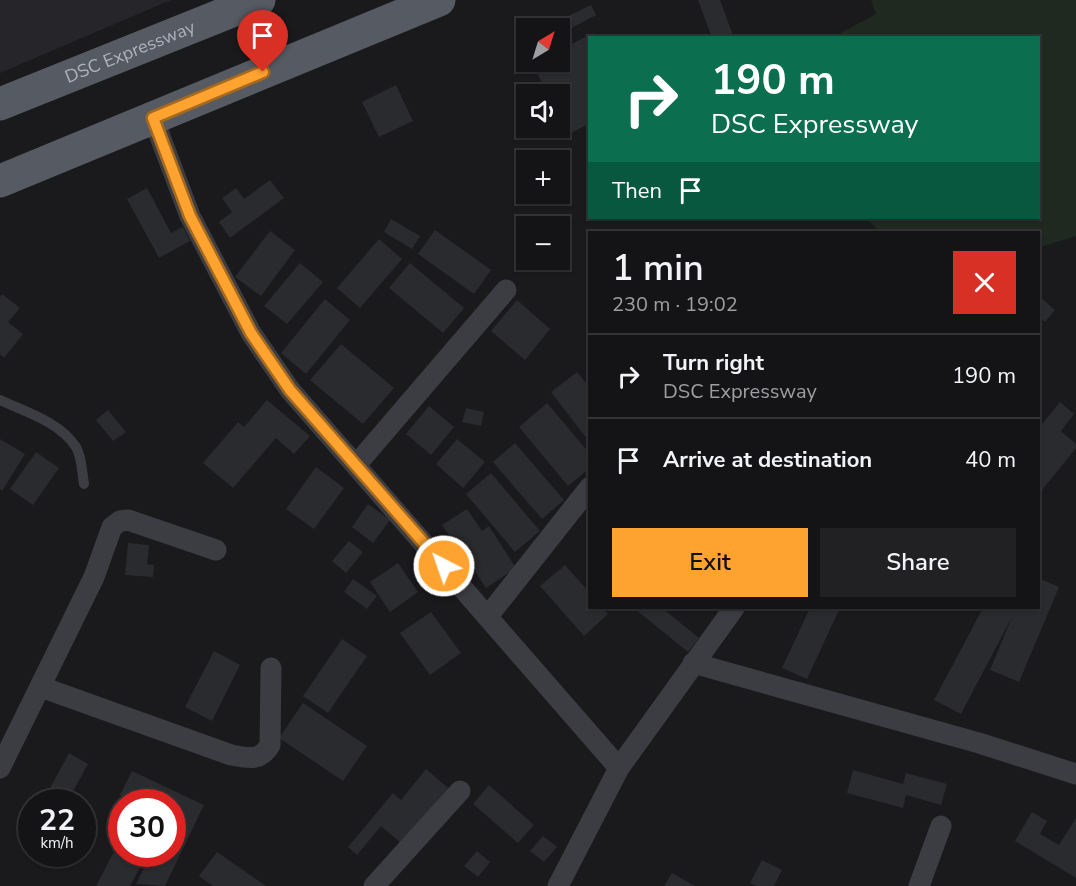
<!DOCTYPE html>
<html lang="en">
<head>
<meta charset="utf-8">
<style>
	:root { --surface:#141416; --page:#212123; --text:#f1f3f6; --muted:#9d9ea1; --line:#333335; --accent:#ffa330 }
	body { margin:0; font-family:"Nunito Sans",sans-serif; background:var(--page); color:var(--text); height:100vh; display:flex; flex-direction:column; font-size:22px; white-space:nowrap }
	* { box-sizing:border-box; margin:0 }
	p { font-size:20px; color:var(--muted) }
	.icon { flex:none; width:33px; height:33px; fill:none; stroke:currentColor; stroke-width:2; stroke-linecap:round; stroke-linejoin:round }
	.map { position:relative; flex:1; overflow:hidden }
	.drawer { position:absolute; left:588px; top:231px; width:452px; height:378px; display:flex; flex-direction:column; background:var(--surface); border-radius:0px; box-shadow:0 2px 4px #0004,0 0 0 2px var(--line) }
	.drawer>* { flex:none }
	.guide { position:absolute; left:588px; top:36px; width:452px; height:183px; border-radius:0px; box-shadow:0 2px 4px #0004,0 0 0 2px var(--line); background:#0b6e4f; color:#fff; overflow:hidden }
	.needle { width:39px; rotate:38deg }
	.buttons { position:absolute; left:516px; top:18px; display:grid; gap:12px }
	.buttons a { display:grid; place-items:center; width:54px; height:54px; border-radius:0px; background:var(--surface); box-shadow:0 2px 4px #0004,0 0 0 2px var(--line); font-size:30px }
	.speed { position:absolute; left:18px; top:789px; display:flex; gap:12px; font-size:30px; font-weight:700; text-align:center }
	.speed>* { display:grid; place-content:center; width:78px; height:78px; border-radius:50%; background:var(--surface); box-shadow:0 2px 4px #0004,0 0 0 2px var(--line); line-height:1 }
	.speed small { font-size:15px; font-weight:400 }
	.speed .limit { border:9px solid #d22; background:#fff; color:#111 }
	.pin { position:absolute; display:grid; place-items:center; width:51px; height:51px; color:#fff; margin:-62px -26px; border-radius:50% 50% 50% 0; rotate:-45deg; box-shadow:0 0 6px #0007 }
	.pin .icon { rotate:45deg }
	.me { position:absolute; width:66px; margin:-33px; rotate:319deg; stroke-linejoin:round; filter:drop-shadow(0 0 4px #0008) }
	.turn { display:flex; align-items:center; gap:21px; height:126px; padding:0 24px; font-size:27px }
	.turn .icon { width:78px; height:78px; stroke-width:2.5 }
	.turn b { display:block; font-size:42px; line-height:51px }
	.then { display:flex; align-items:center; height:57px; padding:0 24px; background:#0003; gap:12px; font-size:22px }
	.round { display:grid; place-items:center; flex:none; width:63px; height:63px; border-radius:0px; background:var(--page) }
	.head { display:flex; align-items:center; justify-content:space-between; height:102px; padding:0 24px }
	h1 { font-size:36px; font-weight:600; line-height:45px }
	.cta { display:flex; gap:12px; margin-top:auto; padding:12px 24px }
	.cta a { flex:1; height:69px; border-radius:0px; background:var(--accent); color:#111; font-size:24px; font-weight:600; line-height:69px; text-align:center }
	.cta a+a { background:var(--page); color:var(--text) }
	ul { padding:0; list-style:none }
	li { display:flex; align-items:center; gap:18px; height:84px; padding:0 24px; border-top:2px solid var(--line) }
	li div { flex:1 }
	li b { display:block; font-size:22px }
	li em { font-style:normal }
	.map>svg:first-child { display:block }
	.built { fill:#26262a }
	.green { fill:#1f2920 }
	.building { fill:#2a2b2e }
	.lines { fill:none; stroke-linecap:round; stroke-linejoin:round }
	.lane { stroke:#3b3d42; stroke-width:10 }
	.street { stroke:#3b3d42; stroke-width:21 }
	.primary { stroke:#565a62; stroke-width:33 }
	.route-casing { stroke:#a66a1f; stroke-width:15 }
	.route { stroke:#ffa330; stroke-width:10 }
	.labels { text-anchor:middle; stroke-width:6; stroke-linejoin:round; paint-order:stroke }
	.street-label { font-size:18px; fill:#acb3be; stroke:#151518 }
</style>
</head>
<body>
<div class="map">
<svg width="1076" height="886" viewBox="0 0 1076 886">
	<rect width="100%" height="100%" fill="#1a1a1d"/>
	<!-- built -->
	<path class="built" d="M0,0H171L0,73Z"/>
	<!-- green -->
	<path class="green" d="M871,0H1076V236L1038,248V232H880L866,218H1038V38L833,37L876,14Z"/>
	<!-- building -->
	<path class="building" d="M698,0H720L734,38H712Z
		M591,5L596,15L566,31L560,20Z
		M593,33L596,38H590V123L569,134L560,116V94H548L531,62H560V50Z
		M396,85L413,121L379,137L362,102Z
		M270,180L284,198L230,238L219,222L232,212L222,198L236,188L244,199Z
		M147,188L171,233L183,227L190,241L159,258L127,199Z
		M391,219L420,236L412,249L384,232Z
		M435,230L491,270L474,294L418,254Z
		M270,231L295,250L261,296L235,277Z
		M379,239L402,259L360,308L337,288Z
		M300,263L323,282L287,324L264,306Z
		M410,263L464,308L443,333L389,288Z
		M2,294L20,308L8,322L23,334L4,358L0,354V297Z
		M1038,295L1055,310L1045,322L1038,316Z
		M325,299L350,320L306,374L281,353Z
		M517,300L550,329L525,360L491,331Z
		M341,344L394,388L363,424L310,380Z
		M577,372L590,388V443L551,392Z
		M267,400L310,436L294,454L276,438L233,488L203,463L238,422L244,427Z
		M1060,402L1074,414L1061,431L1076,444V448L1038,495V429Z
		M547,403L590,454V468L568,486L519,427Z
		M429,406L454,427L431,455L406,434Z
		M466,408L484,412L481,426L462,422Z
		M108,410L126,432L113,441L96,420Z
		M0,439L25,454L2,491L0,489Z
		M457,439L485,462L463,488L436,464Z
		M515,443L564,500L542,519L493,462Z
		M36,452L59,468L33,505L10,489Z
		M316,467L344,488L314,529L286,509Z
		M491,473L540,531L515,552L466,494Z
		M368,504L390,520L373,543L352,527Z
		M467,509L482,531L489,526L516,568L486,588L459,546L457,547L442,525Z
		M349,541L363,552L346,573L332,561Z
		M128,543L149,545L147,564L154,565L153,577L125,575Z
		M398,563L418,592L390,612L370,582Z
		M565,565L590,593V608H602L608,614L584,636L540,586Z
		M1038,578L1059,587L1019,682L990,670L1012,617L961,714L934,700L983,608H1038Z
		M353,579L377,596L367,609L344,592Z
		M636,608H662L699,638L688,652L635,609Z
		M810,608H840L807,679L782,668Z
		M431,612L461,653L430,675L400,633Z
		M342,639L367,656L328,713L303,696Z
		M214,651L240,665L212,721L185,707Z
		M303,703L367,746L343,781L279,738Z
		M69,753L88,764L67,802H45L43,801Z
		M426,769L448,788L402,844L381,826L357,855L348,847L393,793L401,800Z
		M853,770L903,784L906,773L947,784L941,805L906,795L903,808L847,793Z
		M132,771L204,805L165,886L136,884L151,854H172V802H136L120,795Z
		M489,785L534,825L518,843L473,804Z
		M1032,812L1047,821L1040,834L1059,845L1076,818V878L1015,841Z
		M543,836L557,847L544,862L530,851Z
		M119,842L122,843V854H142L146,856L130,886H96Z
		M477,851L490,862L478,877L464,866Z
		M217,852L266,886H213L199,876Z
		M762,860L782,870L774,886H756L750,883Z
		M672,873L695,886H664Z"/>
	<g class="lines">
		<!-- lane -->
		<path class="lane" d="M0,400C26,412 60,422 76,447C82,457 82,473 84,484"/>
		<!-- street -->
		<path class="street" d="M153,118L190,216L251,333L290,390L619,768
			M356,465L506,290
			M488,616L590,487
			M693,663L979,743L1076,774
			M41,687L231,755C248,758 260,762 270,745L271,668
			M0,768L94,577L112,527L120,521L128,520L216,550
			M374,886L460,791
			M558,886L619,768L734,608
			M919,886L941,826"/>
		<!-- primary -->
		<g class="primary">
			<path id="s1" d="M0,104L259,0"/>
			<path d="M0,181L439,0"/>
		</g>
	</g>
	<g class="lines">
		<!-- route casing -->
		<g class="route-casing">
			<path id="route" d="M263,72L153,118L190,216L251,333L290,390L444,566"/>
		</g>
		<!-- route -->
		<use href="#route" class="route"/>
	</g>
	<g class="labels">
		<!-- street labels -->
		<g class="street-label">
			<text dy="6" stroke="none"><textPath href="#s1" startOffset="140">DSC Expressway</textPath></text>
		</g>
	</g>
</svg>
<div class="buttons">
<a><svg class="needle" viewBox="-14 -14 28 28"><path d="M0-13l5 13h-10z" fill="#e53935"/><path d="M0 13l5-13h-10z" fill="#9d9ea1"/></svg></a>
<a><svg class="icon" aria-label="sound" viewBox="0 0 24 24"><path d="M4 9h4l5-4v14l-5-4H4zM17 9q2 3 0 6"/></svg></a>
<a>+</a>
<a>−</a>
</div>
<div class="speed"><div>22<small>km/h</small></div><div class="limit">30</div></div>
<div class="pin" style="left:263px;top:72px;background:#d93025"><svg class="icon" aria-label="arrive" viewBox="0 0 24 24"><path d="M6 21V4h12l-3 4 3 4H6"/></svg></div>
<svg class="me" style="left:444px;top:566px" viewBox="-20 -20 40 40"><circle r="17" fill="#ffa330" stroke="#fff" stroke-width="3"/><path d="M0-11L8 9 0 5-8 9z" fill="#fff"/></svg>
<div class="guide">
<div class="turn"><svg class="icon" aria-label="right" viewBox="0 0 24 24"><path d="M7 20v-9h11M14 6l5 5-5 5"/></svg><div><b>190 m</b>DSC Expressway</div></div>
<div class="then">Then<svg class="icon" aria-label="arrive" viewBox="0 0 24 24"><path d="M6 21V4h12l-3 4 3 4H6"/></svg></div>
</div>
<section class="drawer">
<div class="head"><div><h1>1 min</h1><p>230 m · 19:02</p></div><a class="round" style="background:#d93025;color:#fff"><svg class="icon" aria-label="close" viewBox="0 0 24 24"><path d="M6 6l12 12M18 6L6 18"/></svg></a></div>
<ul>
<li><svg class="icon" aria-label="right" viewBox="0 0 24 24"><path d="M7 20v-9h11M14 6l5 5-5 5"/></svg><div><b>Turn right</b><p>DSC Expressway</p></div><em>190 m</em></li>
<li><svg class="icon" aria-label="arrive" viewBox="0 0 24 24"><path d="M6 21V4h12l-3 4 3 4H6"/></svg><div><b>Arrive at destination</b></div><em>40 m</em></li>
</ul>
<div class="cta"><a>Exit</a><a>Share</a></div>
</section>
</div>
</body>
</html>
